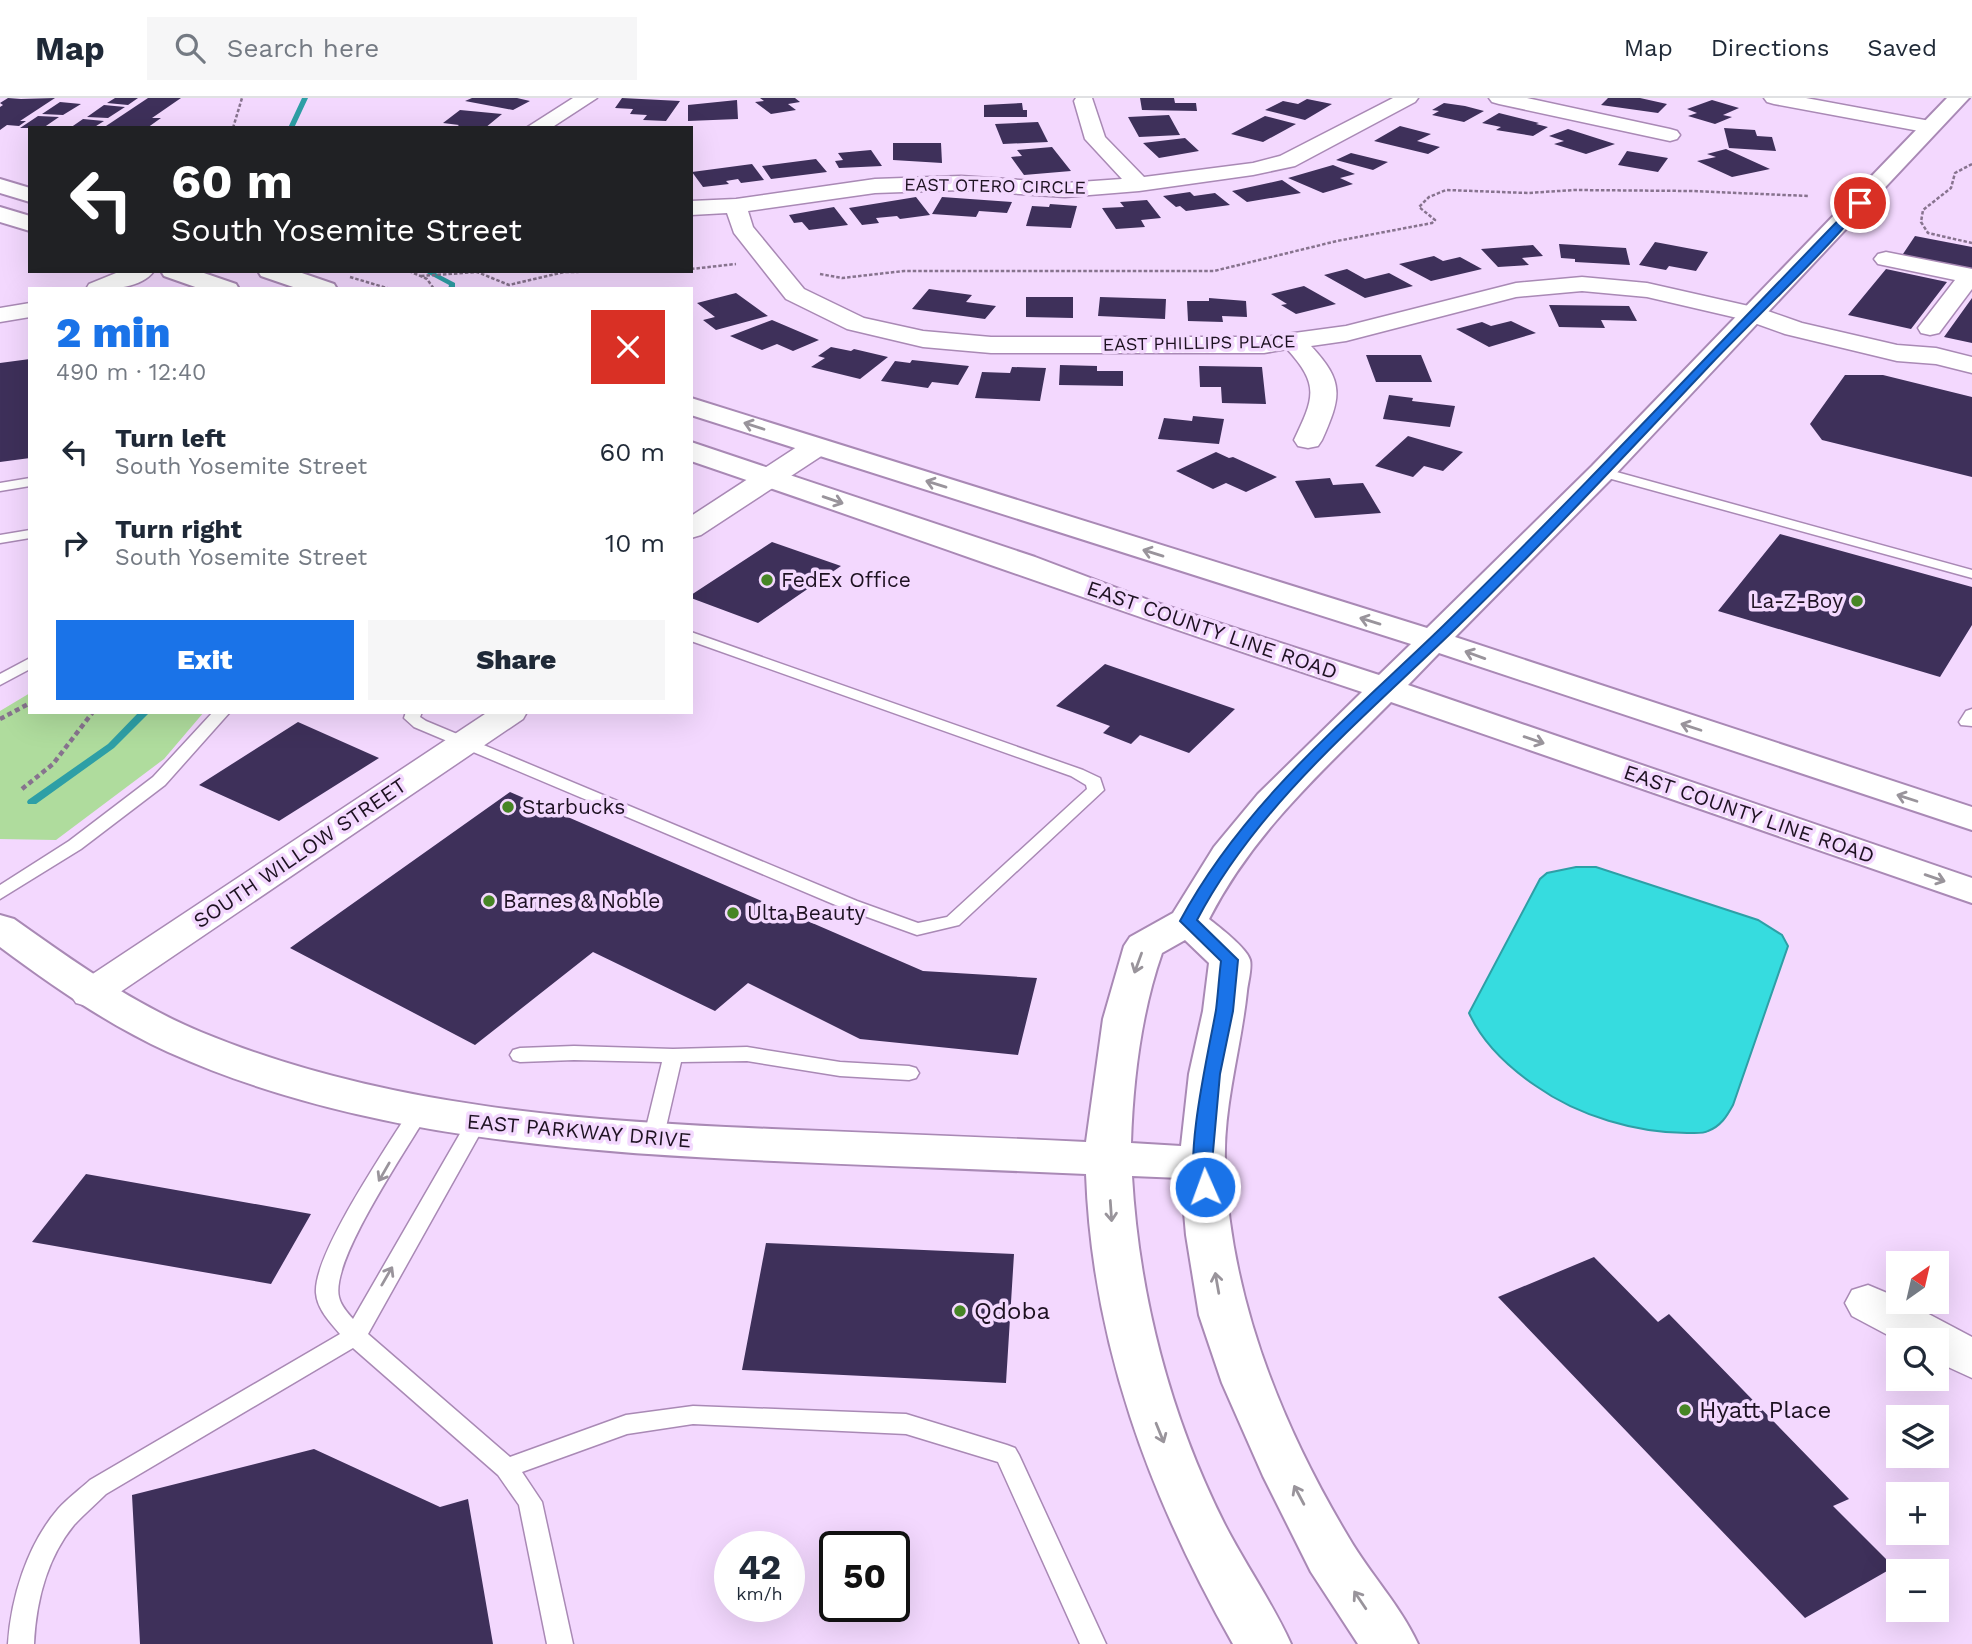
<!DOCTYPE html>
<html lang="en">
<head>
<meta charset="utf-8">
<style>
	:root { --surface:#fff; --page:#f6f6f7; --text:#1f2937; --muted:#747a83; --line:#e0e1e3; --accent:#1a73e8 }
	body { margin:0; font-family:"Work Sans",sans-serif; background:var(--page); color:var(--text); height:100vh; display:flex; flex-direction:column; font-size:26px; white-space:nowrap }
	* { box-sizing:border-box; margin:0 }
	p { font-size:23px; color:var(--muted) }
	.icon { flex:none; width:38px; height:38px; fill:none; stroke:currentColor; stroke-width:2; stroke-linecap:round; stroke-linejoin:round }
	.map { position:relative; flex:1; overflow:hidden }
	.details { position:absolute; left:28px; top:189px; width:665px; height:427px; display:flex; flex-direction:column; background:var(--surface); border-radius:0px; box-shadow:0 7px 28px #0002 }
	.details>* { flex:none }
	.banner { position:absolute; left:28px; top:28px; width:665px; height:147px; border-radius:0px; box-shadow:0 7px 28px #0002; background:#202124; color:#fff; overflow:hidden }
	.needle { width:46px; rotate:34deg }
	.controls { position:absolute; left:1886px; top:1153px; display:grid; gap:14px }
	.controls a { display:grid; place-items:center; width:63px; height:63px; border-radius:0px; background:var(--surface); box-shadow:0 7px 28px #0002; font-size:35px }
	.speed { position:absolute; left:714px; top:1433px; display:flex; gap:14px; font-size:35px; font-weight:700; text-align:center }
	.speed>* { display:grid; place-content:center; width:91px; height:91px; border-radius:50%; background:var(--surface); box-shadow:0 7px 28px #0002; line-height:1 }
	.speed small { font-size:18px; font-weight:400 }
	.speed .limit { border:4px solid #111; border-radius:10px; background:#fff; color:#111 }
	.pin { position:absolute; display:grid; place-items:center; width:60px; height:60px; color:#fff; margin:-30px; border:4px solid #fff; border-radius:50%; box-shadow:0 2px 7px #0007 }
	.me { position:absolute; width:77px; margin:-38px; rotate:358deg; stroke-linejoin:round; filter:drop-shadow(0 0 5px #0008) }
	.turn { display:flex; align-items:center; gap:24px; height:147px; padding:0 28px; font-size:32px }
	.turn .icon { width:91px; height:91px; stroke-width:2.5 }
	.turn b { display:block; font-size:49px; line-height:60px }
	.round { display:grid; place-items:center; flex:none; width:74px; height:74px; border-radius:0px; background:var(--page) }
	.head { display:flex; align-items:center; justify-content:space-between; height:119px; padding:0 28px }
	h1 { font-size:42px; font-weight:800; line-height:52px; color:var(--accent) }
	.button { display:flex; gap:14px; margin-top:auto; padding:14px 28px }
	.button a { flex:1; height:80px; border-radius:0px; background:var(--accent); color:#fff; font-size:28px; font-weight:800; line-height:80px; text-align:center }
	.button a+a { background:var(--page); color:var(--text) }
	ul { padding:0; list-style:none }
	li { display:flex; align-items:center; gap:21px; height:91px; padding:0 28px }
	li div { flex:1 }
	li b { display:block; font-size:26px }
	li em { font-style:normal }
	header { display:flex; align-items:center; gap:42px; box-sizing:border-box; height:98px; padding:0 35px; background:var(--surface); border-bottom:2px solid var(--line) }
	header strong { font-size:33px }
	nav { display:flex; gap:38px; margin-inline-start:auto; font-size:24px }
	.search { width:490px; height:63px; background:var(--page); display:flex; align-items:center; gap:18px; box-sizing:border-box; padding:0 24px; border-radius:0px; color:var(--muted); font-size:26px }
	.map>svg:first-child { display:block }
	.green { fill:#afdc9d }
	.water { fill:#36dcdf; stroke:#2e9fa6; stroke-width:2 }
	.lines { fill:none; stroke-linecap:round; stroke-linejoin:round }
	.stream { fill:#2e9fa6; fill-rule:evenodd }
	.building { fill:#3e305a }
	.lane-casing { stroke:#a989b5; stroke-width:3 }
	.street-casing { stroke:#a989b5; stroke-width:3 }
	.secondary-casing { stroke:#a989b5; stroke-width:4 }
	.path-far1 { stroke:#87738e; stroke-width:2.5; stroke-dasharray:3.5 2; stroke-linecap:butt }
	.path { stroke:#87738e; stroke-width:4.5; stroke-dasharray:5 3.5; stroke-linecap:butt }
	.lane { fill:#fff; fill-rule:evenodd }
	.street { fill:#fff; fill-rule:evenodd }
	.secondary { fill:#fff; fill-rule:evenodd }
	.oneway { stroke:#99949b }
	.route { fill:#1a73e8; stroke:#114b97; stroke-width:2 }
	.poi-dot { fill:#468525; stroke:#f3d8fe; stroke-width:2.5 }
	.labels { text-anchor:middle; stroke-width:7; stroke-linejoin:round; paint-order:stroke }
	.far-street-label { font-size:18px; fill:#1d1121; stroke:#f3d8fe }
	.poi-label { font-size:21px; fill:#1d1121; stroke:#f3d8fe; text-anchor:start }
	.street-label { font-size:21px; fill:#1d1121; stroke:#f3d8fe }
	.near-poi-label { font-size:24px; fill:#1d1121; stroke:#f3d8fe; text-anchor:start }
</style>
</head>
<body>
<header>
<strong>Map</strong>
<div class="search"><svg class="icon" aria-label="search" viewBox="0 0 24 24"><circle cx="10" cy="10" r="6"/><path d="M15 15l6 6"/></svg>Search here</div>
<nav><a>Map</a><a>Directions</a><a>Saved</a></nav>
</header>
<div class="map">
<svg width="1972" height="1546" viewBox="0 0 1972 1546">
	<rect width="100%" height="100%" fill="#f3d8fe"/>
	<!-- green -->
	<path class="green" d="M30,595V614H204L164,661L56,742L0,741V613Z"/>
	<!-- water -->
	<path class="water" d="M1576,769H1596L1758,822L1782,837L1788,848L1733,1007C1727,1018 1721,1028 1708,1033C1703,1036 1694,1035 1687,1035C1637,1035 1578,1018 1536,988C1508,969 1483,946 1469,915L1540,781L1547,775Z"/>
	<g class="lines">
		<!-- stream -->
		<path class="stream" d="M302,0H308L294,30H288Z
			M423,173H432L455,185V191H448L449,187Z
			M139,614H150L114,650L36,706H28L27,704L28,702L108,646Z"/>
	</g>
	<!-- building -->
	<path class="building" d="M8,0L21,1L55,0L20,23H26L19,28L7,27L0,32V9L3,7L0,5Z
		M115,0H138L128,7L107,5Z
		M148,0H181L152,20H161L147,30H103Z
		M472,0H517L530,3L513,12L465,3Z
		M622,0L680,3L666,23L643,22L647,17L630,16L633,11L615,10Z
		M760,0H795L800,4L788,6L796,12L771,16L755,4L764,3Z
		M1140,0H1174L1175,5H1196L1197,13L1142,12Z
		M1608,0H1640L1667,6L1658,15L1601,7Z
		M1307,1L1332,6L1305,22L1265,12L1283,3L1298,6Z
		M737,2L738,21L688,23V7Z
		M1712,2L1739,10L1723,17L1732,19L1715,26L1688,18L1697,15L1687,11Z
		M60,4L81,6L63,17L42,16Z
		M1022,5L1023,12H1027V19H984V7Z
		M1444,5L1465,8L1484,13L1464,24L1432,17L1439,13L1432,12Z
		M104,7L125,9L108,20L87,19Z
		M460,12L502,16L485,30H455L459,27L443,25Z
		M1499,15L1539,25L1536,26L1548,29L1533,38L1496,32L1501,29L1482,25Z
		M1169,17L1180,37L1139,39L1128,19Z
		M38,18L59,19L43,30H20Z
		M1265,18L1296,26L1263,44L1231,36Z
		M83,21L104,23L93,30H70Z
		M1038,24L1048,44L1003,46L995,26Z
		M1400,28L1431,36L1417,43L1440,49L1428,56L1374,43Z
		M1724,30L1755,32L1757,38L1772,39L1776,53L1729,50Z
		M1568,31L1615,46L1586,56L1554,46L1564,43L1549,38Z
		M1185,40L1199,53L1159,60L1143,45Z
		M893,45H941L942,65L893,62Z
		M1052,49L1071,73L1024,77L1011,59L1022,58L1017,52Z
		M1726,51L1770,71L1732,79L1697,63L1716,59L1707,56Z
		M871,52L882,68L839,70L835,63L843,62L838,55Z
		M1627,53L1668,60L1658,74L1618,67Z
		M1351,55L1388,64L1373,72L1336,62Z
		M816,61L827,74L771,81L762,68Z
		M752,66L764,82L741,85L738,81L726,83L729,86L703,89L692,74Z
		M1333,67L1355,76L1340,80L1353,86L1323,95L1288,80Z
		M1282,82L1301,95L1247,104L1232,93Z
		M1190,94L1194,98L1215,95L1230,107L1186,113L1180,108L1176,109L1163,98Z
		M916,99L930,117L900,121L897,118L876,120L879,125L862,127L849,110Z
		M942,99L1012,104L1007,115L979,113L976,119L932,116Z
		M1147,102L1161,120L1141,122L1145,129L1116,131L1102,110L1124,109L1120,104Z
		M1050,106L1077,108L1071,130L1026,128L1032,108L1049,109Z
		M834,109L848,127L809,132L802,124L794,125L789,117Z
		M1915,138L1972,149V172L1901,159Z
		M1655,144L1708,154L1696,173L1669,168L1666,172L1639,167Z
		M1559,146L1626,150L1630,167L1575,164V161L1561,160Z
		M1533,147L1543,158L1522,160L1529,167L1498,169L1481,151Z
		M1434,158L1443,163L1460,159L1482,171L1431,183L1399,166Z
		M1347,171L1365,181L1389,175L1413,188L1365,200L1324,177Z
		M1886,171L1947,184L1911,231L1848,217Z
		M1304,188L1336,206L1296,216L1281,207L1287,206L1271,196Z
		M929,191L972,197L966,204L996,208L985,221L912,211Z
		M736,195L768,218L716,232L703,222L715,219L697,205Z
		M1026,199H1073V220L1026,219Z
		M1100,199L1166,201L1165,221L1098,218Z
		M1209,200L1246,203L1247,219L1222,218L1223,224L1188,223L1187,203H1209Z
		M1972,200V245L1944,239Z
		M1549,207L1629,208L1637,223L1601,222L1605,230L1559,229Z
		M772,222L819,242L793,253L777,246L762,252L730,238Z
		M1511,223L1536,235L1489,249L1456,231L1482,224L1491,228Z
		M831,249L851,253L854,251L888,259L860,281L811,269L825,260L818,258Z
		M1366,257H1421L1432,284H1376Z
		M30,261V360L0,364V265Z
		M912,262L969,268L958,287L932,284L928,290L881,283L895,263L910,265Z
		M1060,267L1097,268V273H1123V288L1059,287Z
		M1199,268L1262,269L1266,306L1222,305L1221,289H1200Z
		M1012,269L1046,270L1040,303L975,300L982,274L1010,275Z
		M1845,277H1883L1972,299V379L1822,342L1810,326Z
		M1389,297L1413,300L1412,303L1455,308L1450,329L1383,321Z
		M1193,318L1224,321L1219,346L1158,341L1164,320L1192,323Z
		M1408,338L1463,354L1443,373L1424,368L1413,379L1375,368Z
		M1216,354L1229,360L1233,359L1277,379L1246,394L1226,385L1213,391L1176,373Z
		M1330,380L1333,387L1363,385L1381,415L1315,420L1295,383Z
		M1780,436L1972,489V527L1940,579L1718,513Z
		M772,444L841,468L758,525L691,500V497Z
		M1105,566L1235,611L1189,655L1140,637L1131,646L1103,635L1110,628L1056,608Z
		M298,624L379,660L279,723L199,687Z
		M510,694L923,873L1037,880L1018,957L860,941L748,885L715,913L593,854L475,947L290,850Z
		M86,1076L311,1116L271,1186L32,1144Z
		M766,1145L1014,1156L1006,1285L742,1272Z
		M1594,1159L1658,1224L1669,1216L1849,1401L1833,1408L1894,1469L1805,1520L1498,1199Z
		M314,1351L440,1409L468,1401L493,1546H140L132,1397Z"/>
	<g class="lines">
		<!-- lane casing -->
		<g class="lane-casing">
			<path id="lane" d="M1602,370L1972,472V480L1597,377L1595,374Z
				M30,380V388L0,393V385Z
				M30,432V440L0,445V437Z
				M691,534L1083,672L1100,680L1104,692L959,827L917,837L845,811L414,629L404,620L406,614H422L420,619L426,623L857,803L918,825L947,819L1087,691L1086,687L1071,678L691,543Z
				M30,560V571L0,587V576Z
				M1972,611V628L1961,627L1959,624L1966,613Z
				M213,614H230L165,687L81,751L0,801V787L69,743L153,679Z
				M574,948L673,951L747,949L840,964L909,968L916,970L919,975L916,980L909,982L840,978L747,963L681,964L663,1042L660,1047L653,1049L646,1047L643,1042L662,964L574,962L520,964L513,962L510,957L513,952L520,950Z
				M418,1008L425,1010L428,1015C408,1050 330,1163 339,1199C341,1208 347,1214 353,1221L469,1020H483L486,1025L368,1236L510,1359L626,1317L693,1308L906,1316L1007,1347L1015,1350L1019,1357L1106,1546H1080L998,1364L906,1336L693,1326L627,1336L522,1374L542,1404L573,1546H547L519,1407L498,1377L353,1250L106,1396C96,1406 84,1416 74,1427C47,1460 36,1504 34,1546H8C11,1500 27,1447 58,1411C67,1401 79,1392 90,1382L340,1236C330,1224 317,1211 316,1195C313,1156 388,1048 411,1010Z"/>
		</g>
		<!-- street casing -->
		<g class="street-casing">
			<path id="street" d="M573,0H597L551,30H526Z
				M1076,0H1092L1105,39L1144,79L1253,65L1280,58L1393,0H1418L1415,4L1295,68L1253,77L1139,93L1065,99L961,92L875,95L748,113L753,129L804,191L864,220L923,233L991,239H1264L1346,228L1516,185L1582,179L1647,185L1762,211L1802,225L1897,247L1936,250L1972,259V275L1936,266L1897,263L1785,236L1746,222L1647,199L1582,193L1516,199L1346,243L1311,248C1345,284 1341,299 1322,342L1318,348L1308,350L1298,348L1294,342C1314,300 1320,287 1287,251L1264,255H991L923,249L847,231L786,201L734,135L727,115L691,117V103L736,101L875,81L961,78L1065,85L1122,81L1085,41L1074,3Z
				M1489,0H1527L1670,31L1677,33L1680,37L1677,41L1670,43L1499,6L1492,4Z
				M1764,0H1806L1930,23L1937,25L1940,29L1937,33L1930,35L1774,6L1767,4Z
				M1886,154L1972,171V191L1939,235L1930,237L1921,235L1918,230L1955,182L1878,166L1874,161L1878,156Z
				M121,173H154C140,192 107,191 86,191L89,186Z
				M30,205V219L0,224V210Z
				M816,341L826,343L830,349L826,355L701,437L691,440V418L806,343Z
				M488,614H527L523,621L104,905L90,909L76,905L70,896L76,887Z
				M1868,1187L1899,1200V1204H1906L1972,1239V1280L1937,1264V1242L1899,1243L1852,1218L1845,1205L1852,1192Z"/>
		</g>
		<!-- secondary casing -->
		<g class="secondary-casing">
			<path id="secondary" d="M1947,0H1969L1612,380L1455,539L1972,709V732L1439,555L1408,587L1972,780V805L1391,604C1322,674 1255,732 1209,821C1219,829 1247,850 1250,862C1252,870 1248,884 1247,893C1241,951 1223,1008 1225,1066C1230,1199 1281,1327 1349,1440C1370,1476 1400,1507 1418,1546H1358L1311,1474L1263,1378L1222,1285L1199,1217L1186,1137L1181,1080L1132,1078C1139,1198 1170,1317 1224,1425C1245,1466 1272,1504 1291,1546H1233C1150,1400 1092,1245 1086,1076C982,1071 878,1068 774,1063C572,1054 355,1038 168,954C107,926 54,889 0,849V817L14,821C73,863 133,906 201,934C382,1009 579,1023 772,1031C877,1035 982,1039 1086,1044L1103,921L1124,848L1130,839L1173,815L1214,749L1258,696L1362,594C1137,520 915,439 691,363V344L1035,459L1151,503L1379,577L1411,546L691,317V300L1427,530L1592,368ZM1185,842L1209,865L1203,913L1189,976L1181,1048L1131,1045C1133,983 1141,915 1162,855Z
				M0,81L30,90V104L0,95Z
				M0,109L30,118V133L0,124Z
				M161,173H198L236,186L239,191H201L164,178Z
				M258,173H296L334,186L337,191H299L261,178Z"/>
		</g>
		<!-- path-far1 -->
		<path class="path-far1" d="M233,30L242,0
			M1972,66L1955,75L1951,90L1923,112L1921,124L1928,135L1972,145
			M691,171L736,166
			M409,173L427,181L434,191
			M820,176L842,180L904,173H1214L1337,143L1432,125L1435,122L1419,109L1429,99L1446,92L1528,95L1574,92L1692,93L1808,98
			M421,178L477,174L509,187L564,174L677,173
			M350,179L390,191"/>
		<!-- path -->
		<path class="path" d="M0,621L30,605
			M22,691L53,666L93,614"/>
		<!-- lane -->
		<use href="#lane" class="lane"/>
		<!-- street -->
		<use href="#street" class="street"/>
		<!-- secondary -->
		<use href="#secondary" class="secondary"/>
	</g>
	<!-- one-way arrows -->
	<defs><path id="oneway-shaft" d="M-6 0H5M1.5-3L5.5 0L1.5 3" fill="none" stroke-width="1.6" stroke-linecap="round" stroke-linejoin="round" transform="scale(1.75)"/></defs>
	<g class="oneway">
		<use href="#oneway-shaft" transform="translate(754 328) rotate(-162)"/>
		<use href="#oneway-shaft" transform="translate(936 386) rotate(-163)"/>
		<use href="#oneway-shaft" transform="translate(833 402) rotate(19)"/>
		<use href="#oneway-shaft" transform="translate(1153 455) rotate(-163)"/>
		<use href="#oneway-shaft" transform="translate(1370 523) rotate(-163)"/>
		<use href="#oneway-shaft" transform="translate(1475 557) rotate(-160)"/>
		<use href="#oneway-shaft" transform="translate(1691 629) rotate(-162)"/>
		<use href="#oneway-shaft" transform="translate(1534 642) rotate(19)"/>
		<use href="#oneway-shaft" transform="translate(1907 700) rotate(-162)"/>
		<use href="#oneway-shaft" transform="translate(1935 780) rotate(19)"/>
		<use href="#oneway-shaft" transform="translate(1138 865) rotate(110)"/>
		<use href="#oneway-shaft" transform="translate(384 1074) rotate(120)"/>
		<use href="#oneway-shaft" transform="translate(1111 1113) rotate(86)"/>
		<use href="#oneway-shaft" transform="translate(387 1178) rotate(-60)"/>
		<use href="#oneway-shaft" transform="translate(1217 1185) rotate(-100)"/>
		<use href="#oneway-shaft" transform="translate(1160 1335) rotate(68)"/>
		<use href="#oneway-shaft" transform="translate(1299 1397) rotate(-118)"/>
		<use href="#oneway-shaft" transform="translate(1360 1502) rotate(-124)"/>
	</g>
	<!-- route -->
	<path class="route" d="M1857,103L1865,105C1819,160 1762,213 1712,265C1626,356 1541,448 1451,535C1360,623 1257,708 1197,822L1238,862L1233,913L1220,976L1212,1065L1214,1089L1211,1094H1198C1182,1066 1210,947 1216,912C1218,896 1219,879 1221,863L1180,823C1243,705 1348,620 1443,528C1584,390 1719,245 1857,103Z"/>
	<!-- markers -->
	<g class="poi-dot">
		<circle cx="767" cy="482" r="7"/>
		<circle cx="1857" cy="503" r="7"/>
		<circle cx="508" cy="709" r="7"/>
		<circle cx="489" cy="803" r="7"/>
		<circle cx="733" cy="815" r="7"/>
		<circle cx="960" cy="1213" r="7"/>
		<circle cx="1685" cy="1312" r="7"/>
	</g>
	<g class="labels">
		<!-- far-street labels -->
		<g class="far-street-label">
			<text transform="translate(995 88) rotate(1)" y="6">EAST OTERO CIRCLE</text>
			<text transform="translate(1199 245) rotate(-1)" y="6">EAST PHILLIPS PLACE</text>
		</g>
		<!-- poi labels -->
		<g class="poi-label">
			<text x="781" y="489">FedEx Office</text>
			<text x="1843" y="510" text-anchor="end">La-Z-Boy</text>
			<text x="522" y="716">Starbucks</text>
			<text x="503" y="810">Barnes &amp; Noble</text>
			<text x="747" y="822">Ulta Beauty</text>
		</g>
		<!-- street labels -->
		<g class="street-label">
			<text transform="translate(1212 532) rotate(19)" y="7">EAST COUNTY LINE ROAD</text>
			<text transform="translate(1749 716) rotate(19)" y="7">EAST COUNTY LINE ROAD</text>
			<text transform="translate(300 755) rotate(-34)" y="7">SOUTH WILLOW STREET</text>
			<text transform="translate(579 1033) rotate(5)" y="7">EAST PARKWAY DRIVE</text>
		</g>
		<!-- near-poi labels -->
		<g class="near-poi-label">
			<text x="974" y="1221">Qdoba</text>
			<text x="1699" y="1320">Hyatt Place</text>
		</g>
	</g>
</svg>
<div class="controls">
<a><svg class="needle" viewBox="-14 -14 28 28"><path d="M0-13l5 13h-10z" fill="#e53935"/><path d="M0 13l5-13h-10z" fill="#747a83"/></svg></a>
<a><svg class="icon" aria-label="search" viewBox="0 0 24 24"><circle cx="10" cy="10" r="6"/><path d="M15 15l6 6"/></svg></a>
<a><svg class="icon" aria-label="layers" viewBox="0 0 24 24"><path d="M12 4l9 5-9 5-9-5zM3 14l9 5 9-5"/></svg></a>
<a>+</a>
<a>−</a>
</div>
<div class="speed"><div>42<small>km/h</small></div><div class="limit">50</div></div>
<div class="pin" style="left:1860px;top:105px;background:#d93025"><svg class="icon" aria-label="arrive" viewBox="0 0 24 24"><path d="M6 21V4h12l-3 4 3 4H6"/></svg></div>
<svg class="me" style="left:1205px;top:1089px" viewBox="-20 -20 40 40"><circle r="17" fill="#1a73e8" stroke="#fff" stroke-width="3"/><path d="M0-11L8 9 0 5-8 9z" fill="#fff"/></svg>
<div class="banner">
<div class="turn"><svg class="icon" aria-label="left" viewBox="0 0 24 24"><path d="M17 20v-9H6M10 6l-5 5 5 5"/></svg><div><b>60 m</b>South Yosemite Street</div></div>
</div>
<section class="details">
<div class="head"><div><h1>2 min</h1><p>490 m · 12:40</p></div><a class="round" style="background:#d93025;color:#fff"><svg class="icon" aria-label="close" viewBox="0 0 24 24"><path d="M6 6l12 12M18 6L6 18"/></svg></a></div>
<ul>
<li><svg class="icon" aria-label="left" viewBox="0 0 24 24"><path d="M17 20v-9H6M10 6l-5 5 5 5"/></svg><div><b>Turn left</b><p>South Yosemite Street</p></div><em>60 m</em></li>
<li><svg class="icon" aria-label="right" viewBox="0 0 24 24"><path d="M7 20v-9h11M14 6l5 5-5 5"/></svg><div><b>Turn right</b><p>South Yosemite Street</p></div><em>10 m</em></li>
</ul>
<div class="button"><a>Exit</a><a>Share</a></div>
</section>
</div>
</body>
</html>
